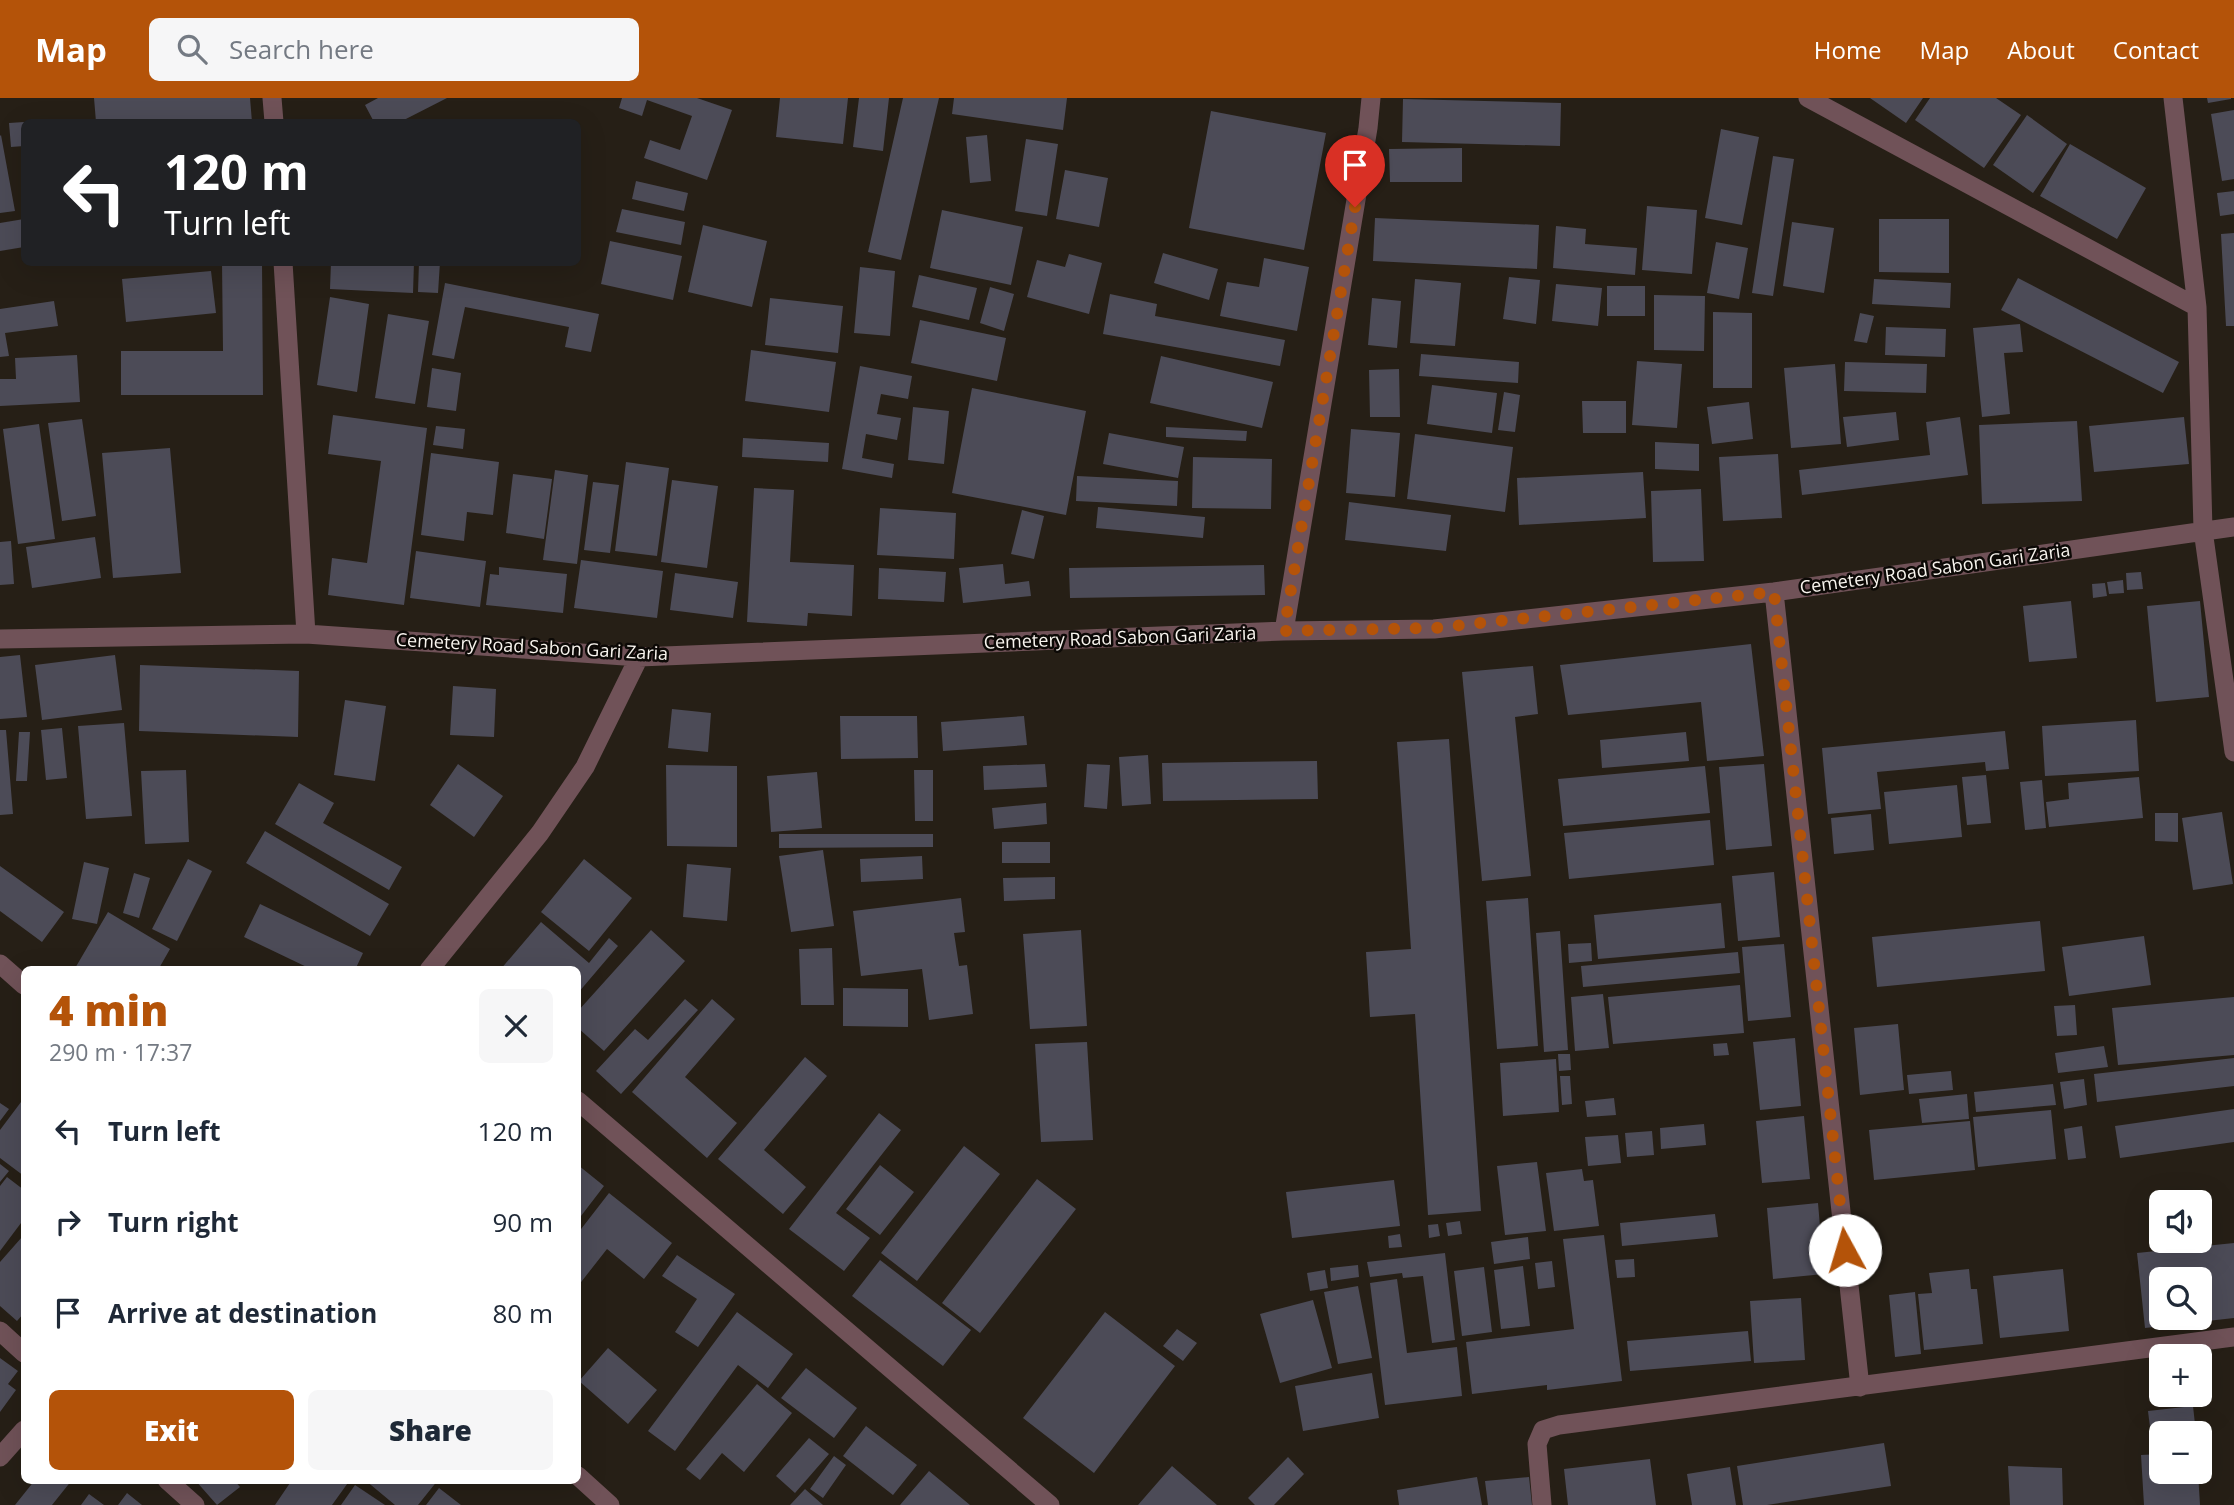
<!DOCTYPE html>
<html lang="en">
<head>
<meta charset="utf-8">
<style>
	:root { --surface:#fff; --page:#f6f6f7; --text:#1f2937; --muted:#747a83; --accent:#b45309 }
	body { margin:0; font-family:"Open Sans",sans-serif; background:var(--page); color:var(--text); height:100vh; display:flex; flex-direction:column; font-size:26px; white-space:nowrap }
	* { box-sizing:border-box; margin:0 }
	p { font-size:23px; color:var(--muted) }
	.icon { flex:none; width:38px; height:38px; fill:none; stroke:currentColor; stroke-width:2; stroke-linecap:round; stroke-linejoin:round }
	.map { position:relative; flex:1; overflow:hidden }
	.drawer { position:absolute; left:21px; top:868px; width:560px; height:518px; display:flex; flex-direction:column; background:var(--surface); border-radius:10px; box-shadow:0 7px 28px #0002 }
	.drawer>* { flex:none }
	.hud { position:absolute; left:21px; top:21px; width:560px; height:147px; border-radius:10px; box-shadow:0 7px 28px #0002; background:#202124; color:#fff; overflow:hidden }
	.controls { position:absolute; left:2149px; top:1092px; display:grid; gap:14px }
	.controls a { display:grid; place-items:center; width:63px; height:63px; border-radius:10px; background:var(--surface); box-shadow:0 7px 28px #0002; font-size:35px }
	.pin { position:absolute; display:grid; place-items:center; width:60px; height:60px; color:#fff; margin:-72px -30px; border-radius:50% 50% 50% 0; rotate:-45deg; box-shadow:0 0 7px #0007 }
	.pin .icon { rotate:45deg }
	.me { position:absolute; width:77px; margin:-38px; rotate:354deg; stroke-linejoin:round; filter:drop-shadow(0 0 5px #0008) }
	.turn { display:flex; align-items:center; gap:24px; height:147px; padding:0 28px; font-size:32px }
	.turn .icon { width:91px; height:91px; stroke-width:2.5 }
	.turn b { display:block; font-size:49px; line-height:60px }
	.round { display:grid; place-items:center; flex:none; width:74px; height:74px; border-radius:10px; background:var(--page) }
	.head { display:flex; align-items:center; justify-content:space-between; height:119px; padding:0 28px }
	h1 { font-size:42px; font-weight:800; line-height:52px; color:var(--accent) }
	.action { display:flex; gap:14px; margin-top:auto; padding:14px 28px }
	.action a { flex:1; height:80px; border-radius:10px; background:var(--accent); color:#fff; font-size:28px; font-weight:800; line-height:80px; text-align:center }
	.action a+a { background:var(--page); color:var(--text) }
	ul { padding:0; list-style:none }
	li { display:flex; align-items:center; gap:21px; height:91px; padding:0 28px }
	li div { flex:1 }
	li b { display:block; font-size:26px }
	li em { font-style:normal }
	header { display:flex; align-items:center; gap:42px; box-sizing:border-box; height:98px; padding:0 35px; background:var(--accent); color:#fff }
	header strong { font-size:33px }
	nav { display:flex; gap:38px; margin-inline-start:auto; font-size:24px }
	.search { width:490px; height:63px; background:var(--page); display:flex; align-items:center; gap:18px; box-sizing:border-box; padding:0 24px; border-radius:10px; color:var(--muted); font-size:26px }
	.map>svg:first-child { display:block }
	.building { fill:#4c4b57; fill-rule:evenodd }
	.lines { fill:none; stroke-linecap:round; stroke-linejoin:round }
	.minor { stroke:#705258; stroke-width:19 }
	.route { stroke:#b45309; stroke-width:12; stroke-dasharray:0 21.6 }
	.labels { text-anchor:middle; stroke-width:5; stroke-linejoin:round; paint-order:stroke }
	.street-label { font-size:18px; fill:#f8f4ee; stroke:#0c0906 }
</style>
</head>
<body>
<header>
<strong>Map</strong>
<div class="search"><svg class="icon" aria-label="search" viewBox="0 0 24 24"><circle cx="10" cy="10" r="6"/><path d="M15 15l6 6"/></svg>Search here</div>
<nav><a>Home</a><a>Map</a><a>About</a><a>Contact</a></nav>
</header>
<div class="map">
<svg width="2234" height="1407" viewBox="0 0 2234 1407">
	<rect width="100%" height="100%" fill="#261f16"/>
	<!-- building -->
	<path class="building" d="M94,0H250L252,24H96Z
		M378,0H447L400,24H374L365,7Z
		M622,0H697L732,12L707,82L644,60L650,42L680,52L692,18L647,2L642,18L619,10Z
		M780,0H848L843,46L776,39Z
		M859,0H889L883,53L853,49Z
		M903,0H939L901,162L868,154Z
		M954,0H1067L1063,32L952,16Z
		M1870,0H1923L1906,25Z
		M1930,0H1996L2021,17L1984,70L1915,22Z
		M2207,0H2231V1L2208,5Z
		M1403,1L1561,5L1560,48L1402,44Z
		M2234,12V81L2222,83L2211,16Z
		M1211,13L1326,35L1304,152L1189,130Z
		M2027,17L2067,46L2033,95L1993,67Z
		M24,24V48L11,49L9,25Z
		M1721,31L1759,39L1742,127L1705,120Z
		M1,37L15,113L0,115V38Z
		M987,37L991,83L970,85L966,39Z
		M1026,41L1058,46L1047,118L1015,113Z
		M2070,46L2146,90L2117,141L2040,98Z
		M1462,50V84H1390L1389,51Z
		M1773,58L1794,61L1773,198L1752,195Z
		M1065,72L1108,80L1099,129L1056,121Z
		M636,83L688,95L684,113L632,101Z
		M2234,93V116L2220,118L2217,95Z
		M1647,108L1697,112L1692,176L1642,172Z
		M622,111L685,124L681,147L616,134Z
		M942,112L1023,129L1011,187L930,170Z
		M1375,120L1539,127L1537,171L1373,163Z
		M24,121V149L0,153V125Z
		M1879,121H1949V175L1879,174Z
		M1792,124L1834,130L1824,195L1783,188Z
		M703,127L767,143L752,209L688,194Z
		M1556,128L1586,131L1585,146L1637,150L1635,177L1553,170Z
		M2234,135V228H2226L2221,136Z
		M610,143L682,158L673,202L601,186Z
		M1716,144L1748,150L1739,201L1707,195Z
		M1163,155L1218,171L1209,202L1154,185Z
		M1069,156L1102,165L1089,216L1027,199L1037,162L1065,169Z
		M1264,160L1309,169L1297,233L1220,218L1227,184L1259,189Z
		M222,164H262L263,297H121V253H223Z
		M331,164H414L413,195L330,191Z
		M419,164H440L438,195L418,194Z
		M860,169L895,173L890,238L854,235Z
		M211,173L216,215L126,224L122,181Z
		M919,177L977,190L969,222L912,209Z
		M1509,179L1540,182L1536,226L1503,221Z
		M2018,180L2179,264L2163,295L2001,212Z
		M1415,181L1461,185L1455,248L1410,245Z
		M1874,181L1951,185L1950,210L1872,206Z
		M445,185L599,216L591,254L565,249L569,229L465,209L454,261L432,257Z
		M1556,186L1602,190L1598,228L1552,223Z
		M1607,188H1645V218H1607Z
		M990,189L1014,196L1004,233L980,225Z
		M1110,196L1157,206L1155,218L1285,242L1280,268L1103,236Z
		M1654,197L1705,198L1704,253L1654,252Z
		M330,199L369,206L357,294L317,287Z
		M770,200L843,208L838,255L765,247Z
		M1372,200L1401,203L1397,250L1368,247Z
		M54,203L58,228L5,235L9,258L0,259V211Z
		M1713,214L1752,215V290H1713Z
		M1860,215L1874,218L1867,245L1854,243Z
		M388,216L429,223L415,306L375,300Z
		M920,222L1006,240L997,283L911,265Z
		M2020,226L2023,254L2004,255L2010,316L1982,319L1973,230Z
		M1886,229L1946,231L1945,259L1885,257Z
		M751,252L836,264L829,314L745,303Z
		M1421,256L1519,264L1518,285L1419,278Z
		M77,257L80,304L0,308V281H16L15,260Z
		M1161,258L1273,284L1262,330L1150,305Z
		M1637,263L1682,266L1677,330L1632,327Z
		M1845,264L1927,266L1926,295L1844,293Z
		M1835,266L1841,346L1791,350L1784,270Z
		M860,268L912,278L908,301L881,296L877,316L901,320L897,342L866,336L862,360L894,366L892,380L842,371Z
		M432,270L461,275L456,313L427,309Z
		M1399,271L1400,319H1370L1369,272Z
		M1432,287L1497,295L1492,335L1427,326Z
		M972,290L1086,313L1066,417L952,395Z
		M1504,294L1520,297L1515,334L1498,332Z
		M1582,303H1626V335H1583Z
		M1749,304L1753,341L1712,346L1707,309Z
		M913,309L949,313L944,366L908,362Z
		M1896,314L1899,342L1847,349L1843,319Z
		M333,317L427,330L404,507L328,497L332,460L367,465L381,363L328,356Z
		M1960,319L1968,377L1802,397L1799,372L1930,357L1926,324Z
		M2184,319L2189,366L2094,374L2089,328Z
		M82,321L96,418L62,423L48,325Z
		M2077,323L2082,403L1982,406L1979,327Z
		M39,326L55,441L18,446L3,331Z
		M436,328L465,331L463,351L433,347Z
		M1166,329L1247,333L1246,343L1166,339Z
		M1351,331L1400,335L1395,399L1346,395Z
		M1109,335L1184,349L1178,380L1103,366Z
		M1415,336L1513,349L1505,414L1407,401Z
		M743,340L829,345L828,364L742,359Z
		M1655,344L1699,346V373L1655,371Z
		M170,350L181,475L113,480L102,355Z
		M431,355L499,364L493,417L467,414L464,443L421,437Z
		M1778,356L1782,420L1723,423L1719,359Z
		M1193,359L1272,361L1271,411L1192,410Z
		M626,364L669,370L657,458L615,453Z
		M555,372L588,377L577,466L543,462Z
		M1643,374L1646,420L1519,427L1517,380Z
		M513,376L552,381L544,441L506,435Z
		M1077,378L1178,383L1177,408L1076,403Z
		M672,382L718,388L707,470L661,464Z
		M593,384L619,387L610,455L584,452Z
		M754,390L794,392L790,464L854,467L852,518L808,515L807,528L747,524Z
		M1701,391L1704,463L1653,464L1651,393Z
		M1349,404L1451,417L1446,453L1345,442Z
		M1098,409L1205,419L1203,440L1096,430Z
		M880,410L956,415L954,461L877,457Z
		M1022,412L1044,418L1034,461L1011,456Z
		M95,439L101,480L32,490L26,449Z
		M11,443L14,486L0,487V444Z
		M416,453L486,463L480,509L410,500Z
		M581,462L663,473L657,520L574,510Z
		M1003,466L1005,486L1029,483L1031,498L963,505L959,470Z
		M1264,467L1265,497L1070,500L1069,470Z
		M499,469L567,476L563,515L486,507L490,476L499,477Z
		M879,470L946,474L944,504L878,501Z
		M2141,474L2143,491L2127,492L2126,475Z
		M675,475L738,484L733,520L670,512Z
		M2123,482L2124,495L2109,496L2107,484Z
		M2105,485L2107,498L2093,500L2092,486Z
		M2071,503L2077,560L2029,564L2023,508Z
		M2200,503L2209,599L2156,604L2147,508Z
		M1751,546L1764,658L1707,663L1701,604L1568,617L1560,567Z
		M20,557L27,619L0,621V559Z
		M115,557L122,612L42,622L35,567Z
		M140,567L299,573L298,639L139,633Z
		M1533,568L1538,616L1515,619L1531,778L1482,783L1462,574Z
		M453,588L496,591L494,639L450,637Z
		M345,602L386,608L375,683L334,677Z
		M672,611L711,615L708,654L668,650Z
		M840,618H917L918,660L841,661Z
		M1024,618L1027,647L943,653L941,624Z
		M2136,622L2139,673L2045,678L2042,628Z
		M124,625L132,718L86,721L78,628Z
		M62,630L67,680L46,682L41,632Z
		M0,632H6L13,716L0,717Z
		M2005,633L2009,671L1986,673L1985,664L1877,674L1881,711L1828,716L1822,650Z
		M19,634H30L27,683H16Z
		M1686,634L1689,663L1602,670L1600,642Z
		M1449,641L1481,1113L1428,1117L1415,916L1370,919L1366,854L1411,851L1397,644Z
		M1148,657L1151,706L1122,708L1119,659Z
		M1317,663L1318,701L1163,703L1162,665Z
		M458,666L503,698L474,739L430,707Z
		M1045,666L1047,689L984,692L983,668Z
		M1087,666L1110,667L1107,711L1084,709Z
		M1764,666L1772,748L1726,752L1719,669Z
		M666,667L737,668V749L667,748Z
		M1705,668L1710,715L1563,728L1558,681Z
		M186,672L189,744L145,746L141,673Z
		M914,672H933V723H915Z
		M817,674L822,730L771,734L767,678Z
		M1986,677L1991,725L1967,727L1962,679Z
		M2139,679L2143,720L2049,729L2046,704L2069,701L2068,685Z
		M2042,682L2046,730L2025,732L2020,684Z
		M299,685L334,705L323,725L402,769L389,792L275,726Z
		M1957,687L1962,739L1889,746L1884,694Z
		M1046,705L1047,726L994,731L992,710Z
		M2222,714L2233,786L2193,792L2182,720Z
		M2155,715H2178V744L2155,743Z
		M1871,716L1874,752L1834,756L1831,720Z
		M1710,722L1714,767L1569,781L1564,735Z
		M265,733L389,806L370,838L246,765Z
		M779,736H933V749L779,750Z
		M1002,744H1050V765H1002Z
		M823,752L834,828L791,834L779,758Z
		M922,758L923,781L861,784L860,761Z
		M188,761L212,773L177,843L152,831Z
		M584,761L632,800L589,853L541,814Z
		M84,764L109,770L97,826L72,821Z
		M687,766L731,770L727,823L683,819Z
		M0,768L64,814L42,844L0,813Z
		M1774,774L1780,839L1738,843L1732,778Z
		M134,775L150,780L139,820L123,815Z
		M1055,779V801L1004,803L1003,780Z
		M961,800L965,834L954,835L959,868L967,867L973,916L929,922L922,871L861,878L853,813Z
		M1528,800L1538,948L1497,951L1486,803Z
		M1721,805L1725,850L1598,861L1594,817Z
		M260,806L363,855L355,872H313L244,839Z
		M108,814L170,851L158,872H74Z
		M2040,823L2045,873L1877,889L1872,839Z
		M541,824L589,865L609,840L618,848L578,895V872H500Z
		M651,832L685,863L604,953L578,930V913Z
		M1081,832L1087,928L1030,931L1023,836Z
		M1560,833L1568,952L1544,954L1536,835Z
		M2144,838L2151,887L2069,898L2062,849Z
		M1591,845L1592,863L1569,865L1568,846Z
		M1784,846L1791,919L1748,923L1742,849Z
		M832,850L834,907H801L799,851Z
		M1738,854L1740,875L1583,889L1581,868Z
		M1740,887L1744,935L1613,946L1608,899Z
		M843,890L908,891V929L843,928Z
		M1603,896L1609,950L1575,953L1571,899Z
		M2234,899V957L2118,967L2112,910Z
		M685,901L698,912L621,996L596,973L635,931L648,942Z
		M712,901L735,921L685,979L737,1025L707,1060L632,994Z
		M2075,907L2077,937L2057,938L2054,908Z
		M1898,926L1904,992L1860,997L1854,930Z
		M1795,940L1801,1008L1760,1012L1753,944Z
		M1087,944L1093,1042L1041,1044L1035,946Z
		M1727,945L1729,957L1714,958L1713,946Z
		M2104,948L2108,969L2058,975L2055,955Z
		M1558,956H1570L1571,972L1559,973Z
		M805,959L827,978L764,1052L806,1089L783,1116L718,1061Z
		M2234,960V988L2097,1004L2094,976Z
		M1556,961L1559,1014L1503,1018L1500,965Z
		M1951,973L1953,992L1909,996L1907,977Z
		M1560,978H1570L1572,1006L1562,1007Z
		M2084,981L2087,1007L2064,1011L2060,984Z
		M2053,986L2056,1007L1976,1014L1974,994Z
		M1967,996L1969,1021L1922,1025L1919,1001Z
		M24,1000V1078L0,1060V1032Z
		M1614,1000L1616,1017L1587,1019L1585,1003Z
		M0,1005L9,1011L0,1023Z
		M2234,1011V1044L2120,1060L2115,1028Z
		M2051,1012L2056,1061L1978,1069L1973,1019Z
		M879,1015L901,1032L836,1115L870,1140L844,1173L789,1131Z
		M1804,1018L1810,1081L1762,1085L1756,1023Z
		M1970,1023L1975,1072L1874,1082L1869,1032Z
		M1704,1026L1706,1047L1661,1051L1660,1030Z
		M2082,1028L2086,1060L2068,1062L2064,1031Z
		M1652,1033L1654,1057L1627,1059L1625,1035Z
		M1618,1037L1621,1065L1588,1068L1585,1039Z
		M964,1048L1000,1076L917,1183L881,1155Z
		M1537,1064L1546,1133L1505,1137L1497,1068Z
		M0,1066L9,1073L0,1084Z
		M578,1067L604,1088L581,1118L578,1115Z
		M880,1067L914,1094L880,1137L846,1111Z
		M1582,1071L1584,1083L1593,1082L1599,1128L1554,1133L1546,1075Z
		M7,1079L24,1092V1121L0,1153V1088Z
		M1037,1081L1076,1111L980,1235L942,1205Z
		M1394,1082L1400,1128L1292,1140L1286,1094Z
		M609,1095L672,1145L644,1181L607,1151L578,1188V1135Z
		M1818,1105L1824,1176L1773,1181L1767,1110Z
		M1715,1116L1718,1139L1622,1148L1620,1125Z
		M1460,1123L1462,1136L1448,1138L1446,1125Z
		M1438,1126L1440,1138L1429,1140L1428,1127Z
		M1400,1136L1402,1149L1389,1150L1388,1138Z
		M1604,1137L1622,1283L1547,1292V1287L1472,1296L1466,1244L1574,1231L1563,1141Z
		M22,1139L24,1141V1215L17,1223L0,1208V1164Z
		M1528,1139L1530,1161L1494,1166L1491,1144Z
		M2234,1145V1220L2145,1230L2137,1155ZM2161,1181H2200V1220H2161Z
		M1445,1155L1455,1242L1432,1245L1423,1178L1403,1180L1402,1175L1370,1179L1367,1164Z
		M677,1157L735,1196L698,1249L675,1234L697,1201L662,1178Z
		M1634,1161L1635,1179L1617,1180L1615,1162Z
		M880,1162L971,1232L943,1268L852,1198Z
		M1552,1163L1555,1189L1538,1191L1535,1165Z
		M1358,1167L1359,1179L1331,1183L1330,1170Z
		M1523,1168L1530,1228L1501,1231L1494,1172Z
		M1484,1169L1492,1234L1462,1238L1454,1173Z
		M1969,1171L1971,1191H1977L1983,1246L1924,1252L1918,1196L1932,1195L1929,1175Z
		M2063,1171L2069,1233L2000,1240L1993,1178Z
		M1325,1172L1328,1190L1310,1193L1307,1175Z
		M1397,1181L1407,1255L1457,1249L1462,1298L1385,1307L1370,1185Z
		M1358,1188L1372,1260L1338,1266L1324,1194Z
		M1915,1194L1921,1256L1895,1259L1889,1197Z
		M1801,1200L1805,1262L1754,1265L1750,1203Z
		M1313,1202L1332,1270L1280,1285L1260,1216Z
		M737,1214L793,1256L768,1290L738,1267L675,1353L648,1333Z
		M1105,1214L1175,1268L1094,1375L1023,1320Z
		M1177,1231L1197,1245L1183,1263L1163,1248Z
		M1748,1233L1751,1263L1630,1273L1627,1243Z
		M608,1250L657,1292L628,1326L579,1283Z
		M0,1260L18,1273L8,1286L16,1292L0,1314Z
		M806,1270L857,1310L834,1340L781,1300Z
		M1372,1275L1379,1320L1303,1333L1295,1288Z
		M757,1286L792,1315L744,1374L722,1355L700,1382L686,1371Z
		M2193,1308L2196,1335H2161V1345L2152,1346L2148,1313Z
		M866,1328L917,1367L893,1397L843,1358Z
		M809,1340L829,1356L795,1395L776,1378Z
		M1884,1345L1891,1388L1767,1407H1743L1737,1368Z
		M2161,1356V1374H2198L2200,1407H2144L2141,1357Z
		M834,1358L846,1367L823,1400L810,1391Z
		M1288,1359L1304,1376L1274,1407H1255L1248,1400Z
		M1650,1361L1656,1407H1568L1564,1371Z
		M1172,1368L1217,1407H1138Z
		M2008,1368L2062,1370L2063,1407H2010Z
		M1730,1369L1736,1407H1692L1687,1376Z
		M929,1373L970,1407H900Z
		M1477,1379L1482,1407H1399L1397,1392Z
		M1529,1379L1532,1407H1488L1485,1383Z
		M35,1382H72L52,1407H15Z
		M195,1382H234L240,1389L217,1407Z
		M292,1382H350L332,1407H275Z
		M365,1382H438L418,1407H395Z
		M355,1387L385,1407H341Z
		M439,1390L461,1407H426Z
		M805,1391L823,1407H790Z
		M127,1395L142,1407H118Z
		M89,1396L104,1407H81Z"/>
	<g class="lines">
		<!-- minor -->
		<path class="minor" d="M272,0L274,24
			M1808,0L2197,209
			M2173,0L2197,209L2203,432L2234,654
			M283,164L306,536
			M1774,494L1860,1289
			M1284,533L1368,30L1371,0
			M0,541L306,536L639,559L1284,533L1434,531L1774,494L2234,429
			M0,866L24,887
			M429,872L540,735L585,669L639,559
			M578,1003L1050,1407
			M0,1233L24,1255
			M0,1359L24,1332
			M578,1378L610,1407
			M167,1382L195,1407
			M1542,1407L1537,1346L1543,1332L1559,1327L2234,1239"/>
	</g>
	<g class="lines">
		<!-- route -->
		<path class="route" d="M1355,109L1284,533L1434,530L1774,494L1845,1152"/>
	</g>
	<g class="labels">
		<!-- street labels -->
		<g class="street-label">
			<text transform="translate(1935 471) rotate(-8)" y="6">Cemetery Road Sabon Gari Zaria</text>
			<text transform="translate(1120 540) rotate(-2)" y="6">Cemetery Road Sabon Gari Zaria</text>
			<text transform="translate(532 549) rotate(3)" y="6">Cemetery Road Sabon Gari Zaria</text>
		</g>
	</g>
</svg>
<div class="controls">
<a><svg class="icon" aria-label="sound" viewBox="0 0 24 24"><path d="M4 9h4l5-4v14l-5-4H4zM17 9q2 3 0 6"/></svg></a>
<a><svg class="icon" aria-label="search" viewBox="0 0 24 24"><circle cx="10" cy="10" r="6"/><path d="M15 15l6 6"/></svg></a>
<a>+</a>
<a>−</a>
</div>
<div class="pin" style="left:1355px;top:109px;background:#d93025"><svg class="icon" aria-label="arrive" viewBox="0 0 24 24"><path d="M6 21V4h12l-3 4 3 4H6"/></svg></div>
<svg class="me" style="left:1845px;top:1152px" viewBox="-20 -20 40 40"><circle r="19" fill="#fff"/><path d="M0-13L10 11 0 6-10 11z" fill="#b45309"/></svg>
<div class="hud">
<div class="turn"><svg class="icon" aria-label="left" viewBox="0 0 24 24"><path d="M17 20v-9H6M10 6l-5 5 5 5"/></svg><div><b>120 m</b>Turn left</div></div>
</div>
<section class="drawer">
<div class="head"><div><h1>4 min</h1><p>290 m · 17:37</p></div><a class="round"><svg class="icon" aria-label="close" viewBox="0 0 24 24"><path d="M6 6l12 12M18 6L6 18"/></svg></a></div>
<ul>
<li><svg class="icon" aria-label="left" viewBox="0 0 24 24"><path d="M17 20v-9H6M10 6l-5 5 5 5"/></svg><div><b>Turn left</b></div><em>120 m</em></li>
<li><svg class="icon" aria-label="right" viewBox="0 0 24 24"><path d="M7 20v-9h11M14 6l5 5-5 5"/></svg><div><b>Turn right</b></div><em>90 m</em></li>
<li><svg class="icon" aria-label="arrive" viewBox="0 0 24 24"><path d="M6 21V4h12l-3 4 3 4H6"/></svg><div><b>Arrive at destination</b></div><em>80 m</em></li>
</ul>
<div class="action"><a>Exit</a><a>Share</a></div>
</section>
</div>
</body>
</html>
